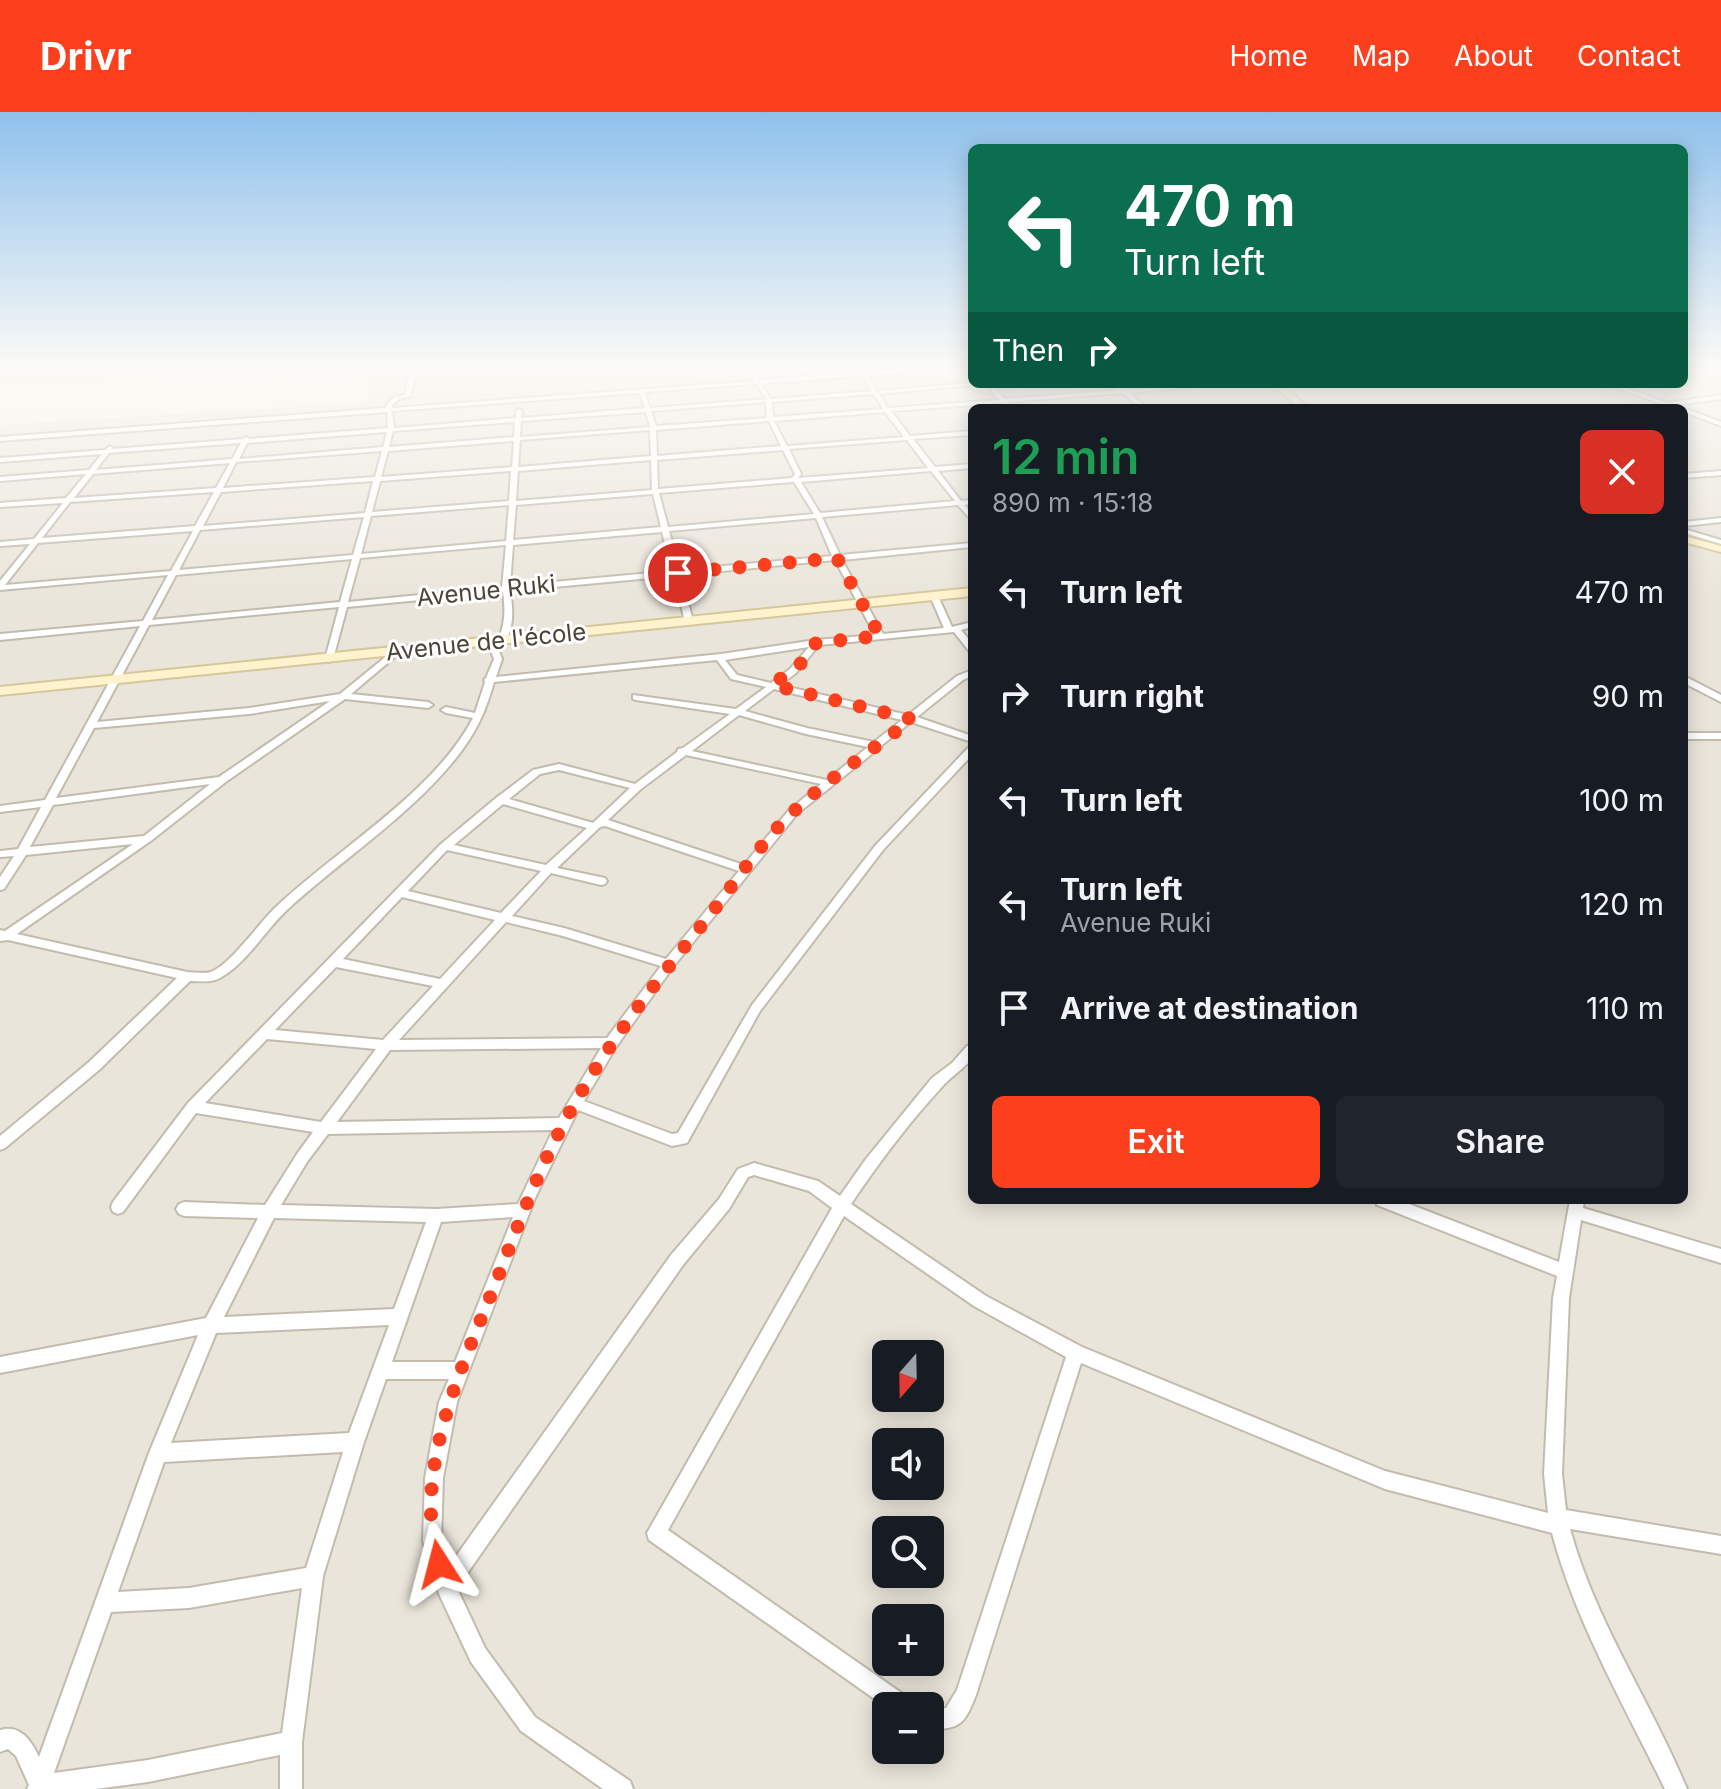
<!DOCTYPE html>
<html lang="en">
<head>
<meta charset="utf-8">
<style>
	:root { --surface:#171b24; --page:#20242c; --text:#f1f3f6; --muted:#9ea1a6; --accent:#fc3f1d }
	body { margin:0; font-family:Inter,sans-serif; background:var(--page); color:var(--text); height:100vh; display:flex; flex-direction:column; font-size:30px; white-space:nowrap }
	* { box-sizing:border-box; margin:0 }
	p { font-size:26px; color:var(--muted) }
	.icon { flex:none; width:44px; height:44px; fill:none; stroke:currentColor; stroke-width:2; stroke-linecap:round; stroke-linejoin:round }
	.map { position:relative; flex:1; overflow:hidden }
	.drawer { position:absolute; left:968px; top:292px; width:720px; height:800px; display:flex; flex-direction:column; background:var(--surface); border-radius:12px; box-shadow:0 4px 20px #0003 }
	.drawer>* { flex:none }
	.banner { position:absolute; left:968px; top:32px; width:720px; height:244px; border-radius:12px; box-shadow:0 4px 20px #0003; background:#0b6e4f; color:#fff; overflow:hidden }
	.needle { width:52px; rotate:200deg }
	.controls { position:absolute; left:872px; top:1228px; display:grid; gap:16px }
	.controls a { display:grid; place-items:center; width:72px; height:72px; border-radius:12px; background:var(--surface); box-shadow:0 4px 20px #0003; font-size:40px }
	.pin { position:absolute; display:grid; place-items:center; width:68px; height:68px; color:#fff; margin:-34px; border:4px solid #fff; border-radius:50%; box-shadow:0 2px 8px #0007 }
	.me { position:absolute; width:88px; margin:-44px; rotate:351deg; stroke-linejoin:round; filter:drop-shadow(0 0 6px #0008) }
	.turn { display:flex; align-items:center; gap:28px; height:168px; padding:0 24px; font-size:36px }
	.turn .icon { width:104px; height:104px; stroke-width:2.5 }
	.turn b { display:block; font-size:56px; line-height:68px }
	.then { display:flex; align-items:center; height:76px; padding:0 24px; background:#0003; gap:16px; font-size:30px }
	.round { display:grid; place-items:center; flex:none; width:84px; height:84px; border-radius:12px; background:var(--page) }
	.summary { display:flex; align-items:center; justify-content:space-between; height:136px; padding:0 24px }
	h1 { font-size:48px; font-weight:600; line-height:60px; color:#1e9e55 }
	.primary-button { display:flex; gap:16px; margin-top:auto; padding:16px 24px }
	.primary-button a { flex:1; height:92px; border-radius:12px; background:var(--accent); color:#fff; font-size:32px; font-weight:600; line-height:92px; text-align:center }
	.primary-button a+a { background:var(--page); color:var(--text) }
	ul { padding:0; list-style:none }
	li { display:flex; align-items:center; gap:24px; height:104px; padding:0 24px }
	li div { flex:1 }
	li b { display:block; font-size:30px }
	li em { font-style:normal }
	header { display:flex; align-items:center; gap:48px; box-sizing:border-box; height:112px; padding:0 40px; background:var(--accent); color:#fff }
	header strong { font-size:38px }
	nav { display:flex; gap:44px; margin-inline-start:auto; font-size:28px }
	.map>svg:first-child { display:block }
	.residential { fill:#eae5da; fill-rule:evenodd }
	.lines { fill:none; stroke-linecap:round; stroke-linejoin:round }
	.street-casing { stroke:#c2bbae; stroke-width:4 }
	.secondary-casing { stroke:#d6c79b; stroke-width:4 }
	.street { fill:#fff; fill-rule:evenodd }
	.secondary { fill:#fff3cd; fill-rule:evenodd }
	.route { stroke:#fc3f1d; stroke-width:14; stroke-dasharray:0 25.2 }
	.labels { text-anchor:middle; stroke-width:6; stroke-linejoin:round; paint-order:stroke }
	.far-street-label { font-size:24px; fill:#4b4439; stroke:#fff }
</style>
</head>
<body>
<header>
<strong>Drivr</strong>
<nav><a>Home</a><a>Map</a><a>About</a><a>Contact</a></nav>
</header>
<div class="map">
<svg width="1721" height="1677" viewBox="0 0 1721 1677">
	<rect width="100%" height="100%" fill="#f6f3ec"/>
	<!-- residential -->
	<path class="residential" d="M0,255H190L180,267L52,275L0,272Z
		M279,255H972V272H1272L1307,296H972V1088H1684V296H1649L1572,272H1684V255H1721V1677H0V313L368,290L364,261L269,265ZM886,1242H930V1286H886ZM886,1330H930V1374H886ZM886,1418H930V1462H886ZM886,1506H930V1550H886ZM886,1594H930V1638H886Z"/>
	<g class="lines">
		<!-- street casing -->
		<g class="street-casing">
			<path id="street" d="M411,255H417L411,284L399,287L392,293V296L754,269L745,255H751L759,268L863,259L963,255L867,264L877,279L972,271L991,272L1005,287L1119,278L1116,276L1119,274L1125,278L1224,272L1129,281L1148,296H1141L1122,281L1008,290L1010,293L1007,295L1002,291L891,299L910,324L972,319V323L913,327L935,355L972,352V356L938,359L961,389L972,388V392L964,393L972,402V409L958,393L822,405L840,443L972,431V435L842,448L883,522L944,516L930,484L934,482L938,484L952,515L972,510V515L961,518L972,531V540L969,539L954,520L819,533L796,561L780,573L908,603L957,564L972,558V564L963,568L917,605L972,624V630L911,610L882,633L881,636L878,637L797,702L673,855L616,935L584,989L672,1022L678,1021L752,893L875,734L969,635L972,634V643L883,738L760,899L687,1031L672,1034L578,998L535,1086L457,1290L443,1366L441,1429L449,1454L671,1143L719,1087L738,1057L754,1051L818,1069L840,1084L866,1047L932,966L952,951L967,934L972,933V947C962,958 949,966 940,977C907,1013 878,1052 851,1092L986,1184L1082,1235L1385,1359L1548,1401L1544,1362L1553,1186L1557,1164L1377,1093L1375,1088H1399L1559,1150L1570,1088H1584L1583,1096L1721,1137V1151L1581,1108L1569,1186L1562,1362L1566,1398L1721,1424V1442L1570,1417C1596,1511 1650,1588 1687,1677H1665C1625,1595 1575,1509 1552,1421L1385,1377L1081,1251L976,1583C964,1613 961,1616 930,1618V1598L946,1596L957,1578L1066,1245L974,1194L844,1104L668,1418L910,1587L913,1594L886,1595L649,1428L647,1421L832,1096L809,1079L754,1063L748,1065L729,1097L683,1153L457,1476L485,1536L535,1605L630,1669L633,1677H603L521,1619L471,1550L439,1482L423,1429L425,1366L439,1290L449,1267H386L364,1330L323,1464L302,1630V1677H280V1643L148,1670L96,1677H27L29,1673L16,1644L8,1637L0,1640V1618C20,1612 31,1628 39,1645L149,1341L198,1223L0,1261V1245L206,1206L258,1106L184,1104L179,1102L176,1097L179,1092L184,1090L265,1093L297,1042L313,1020L196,1001L123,1100L118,1102L113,1100L111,1095L113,1090L188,991L441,732L496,686L533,658L559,652L635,672L677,640L678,637L683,636L730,602L636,588L633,587V583L736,597L766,575L731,567L717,548L494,570C486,598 478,617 460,641C413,702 345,745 288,797C265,818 248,850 220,866C211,871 200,869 190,869L99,958L5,1036L0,1038V1024L89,950L177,866L8,828L0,829V818L5,819L133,732L26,743L4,777L0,778V765L14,744L0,745V739L18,737L41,695L0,700V694L45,688L140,514L0,528V522L143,509L168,463L0,478V469L30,432L0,434V430L34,427L63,391L0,395V391L66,386L86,362L0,369V365L89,358L102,342L0,350V346L105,338L110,334L113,336L112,337L243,327L246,325L249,327L388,316L387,300L0,329V325L386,296L387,292L395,285L405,283ZM862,264L872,279L771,287L761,272ZM756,272L766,287L650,296L645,280ZM986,272L999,288L888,296L879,282ZM640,281L645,296L521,306L522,299L519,297L516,299V306L394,316L392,299ZM874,282L883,297L773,305L772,290ZM766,290L767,306L656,314L651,299ZM646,300L650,315L520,325L521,309ZM885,300L904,325L787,334L774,309ZM769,309L781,334L657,344L656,318ZM515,310L514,325L389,335L393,319ZM650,318L651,344L518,355L520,328ZM387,320L383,335L239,347L247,331ZM907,328L928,356L798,366L801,362L789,337ZM514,329L512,355L381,365L388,339ZM241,331L232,347L96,358L109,341ZM783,338L795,362L792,366L658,377L657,348ZM382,339L375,365L223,376L236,350ZM651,348L652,378L516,389L518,359ZM230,351L216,376L74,386L93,362ZM511,359L509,389L372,400L380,369ZM931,359L955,389L820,401L801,370ZM373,369L365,401L203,414L221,380ZM794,370L814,402L668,415L659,381ZM214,380L195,414L42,426L70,390ZM653,382L661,415L513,428L516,393ZM509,393L506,429L361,442L371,404ZM364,405L353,443L179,458L200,418ZM816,406L832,444L680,458L669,419ZM193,419L171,459L5,473L38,431ZM662,420L672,459L510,474L513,433ZM506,433L502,475L348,490L360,446ZM352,447L340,490L152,508L176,463ZM835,448L875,523L816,528L721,542L496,565L502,547L499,539C514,521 514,501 510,479L673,464L685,509L689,511L693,509L681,463ZM503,480C506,502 505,520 491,539L494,547L486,566L484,568L485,570L475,601L446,595L441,598L446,601L473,606C434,681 337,737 276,795C259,811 231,852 211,860C205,862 194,860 187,860L17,822L152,728L227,669L345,587L428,596L433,593L428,590L351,582L402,539L403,537L399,534L340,582L249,596L97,610L149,513L339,495L325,547L329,550L333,547L347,495ZM809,535L790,557L771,571L737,563L725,548ZM774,577L902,608L874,630L807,616L745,599ZM330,589L219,665L56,686L94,616L249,602ZM739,603L806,622L868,635L827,668L692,639ZM686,643L821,672L789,698L744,753L608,708L641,677ZM559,658L630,676L593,711L509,687L540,662ZM210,672L144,724L30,735L53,693ZM503,692L587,716L546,753L454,733ZM605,714L739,759L666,847L564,816L512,804L551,761L601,773L605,772L607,769L605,766L557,756L600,715ZM447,738L541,759L501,801L408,779ZM402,785L495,808L440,867L343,847ZM506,810L563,824L661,854L607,926L399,928ZM336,855L433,874L383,928L275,918ZM267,927L376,937L321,1010L205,991ZM601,936L559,1006L337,1010L390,938ZM553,1018L518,1092L436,1097L281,1093L307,1050L328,1022ZM513,1105L455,1250H392L441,1110ZM274,1106L426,1110L394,1197L224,1205ZM389,1213L349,1321L171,1331L216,1221ZM343,1340L306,1456L189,1476L118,1480L164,1350ZM302,1476L282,1621L148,1648L54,1661L111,1500L189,1496Z
				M469,255H475L472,260H476L670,255L476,264L467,262Z
				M1706,255L1721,257V261L1707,256Z
				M1607,272H1615L1667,291L1721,283V287L1674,293L1680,296H1672Z
				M1304,293L1306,296H1280L1283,294Z
				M1684,296L1721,310V314L1684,300Z
				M1721,359V363L1684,366V362Z
				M1721,406V410L1684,414V410Z
				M1684,417L1721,428V432L1684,421Z
				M1684,564L1721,583V590L1684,571Z
				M1684,621H1721V627H1684Z"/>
		</g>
		<!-- secondary casing -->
		<g class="secondary-casing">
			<path id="secondary" d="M1272,272H1281L1309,296H1300Z
				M1684,424L1721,434V440L1684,430Z
				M972,476V484L0,583V575Z"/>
		</g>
		<!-- street -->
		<use href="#street" class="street"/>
		<!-- secondary -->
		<use href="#secondary" class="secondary"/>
	</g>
	<!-- sky -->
	<linearGradient id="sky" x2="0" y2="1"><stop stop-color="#8fc1ec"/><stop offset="0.52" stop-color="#fbfaf6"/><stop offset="1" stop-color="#fbfaf6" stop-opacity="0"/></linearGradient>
	<rect width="1721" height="490" fill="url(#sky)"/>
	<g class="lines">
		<!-- route -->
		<path class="route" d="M439,1452C413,1369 455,1271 486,1195C511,1134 532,1071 564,1011C602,939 651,876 702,813C732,776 758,733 793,700C829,666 873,638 912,607L772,573L804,549L816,531L880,524L837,446L678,461"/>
	</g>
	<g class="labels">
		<!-- far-street labels -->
		<g class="far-street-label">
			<text transform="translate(486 479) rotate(-6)" y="8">Avenue Ruki</text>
			<text transform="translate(486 530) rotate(-6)" y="8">Avenue de l'école</text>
		</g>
	</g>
</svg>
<div class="controls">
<a><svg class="needle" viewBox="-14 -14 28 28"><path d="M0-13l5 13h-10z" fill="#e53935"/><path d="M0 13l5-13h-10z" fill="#9ea1a6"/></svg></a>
<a><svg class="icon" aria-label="sound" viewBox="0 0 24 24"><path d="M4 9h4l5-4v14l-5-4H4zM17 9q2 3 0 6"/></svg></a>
<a><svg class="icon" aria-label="search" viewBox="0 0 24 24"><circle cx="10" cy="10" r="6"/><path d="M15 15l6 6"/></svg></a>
<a>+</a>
<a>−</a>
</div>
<div class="pin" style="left:678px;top:461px;background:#d93025"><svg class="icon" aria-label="arrive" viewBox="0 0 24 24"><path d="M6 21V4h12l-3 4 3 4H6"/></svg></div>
<svg class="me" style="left:439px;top:1452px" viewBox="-20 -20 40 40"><path d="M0-17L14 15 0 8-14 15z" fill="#fc3f1d" stroke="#fff" stroke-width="4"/></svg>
<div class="banner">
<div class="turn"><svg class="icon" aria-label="left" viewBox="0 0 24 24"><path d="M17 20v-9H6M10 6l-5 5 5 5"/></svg><div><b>470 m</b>Turn left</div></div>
<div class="then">Then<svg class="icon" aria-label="right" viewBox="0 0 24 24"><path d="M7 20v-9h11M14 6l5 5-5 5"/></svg></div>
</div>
<section class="drawer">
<div class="summary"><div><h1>12 min</h1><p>890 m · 15:18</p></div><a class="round" style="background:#d93025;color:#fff"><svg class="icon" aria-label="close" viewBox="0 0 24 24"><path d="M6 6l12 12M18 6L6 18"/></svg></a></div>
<ul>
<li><svg class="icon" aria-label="left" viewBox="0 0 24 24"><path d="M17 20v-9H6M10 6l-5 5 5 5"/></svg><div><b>Turn left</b></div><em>470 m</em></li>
<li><svg class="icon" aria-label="right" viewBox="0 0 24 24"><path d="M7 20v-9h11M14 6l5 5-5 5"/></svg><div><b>Turn right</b></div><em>90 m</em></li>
<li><svg class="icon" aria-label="left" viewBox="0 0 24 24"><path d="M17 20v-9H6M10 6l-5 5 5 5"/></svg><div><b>Turn left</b></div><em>100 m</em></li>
<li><svg class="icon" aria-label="left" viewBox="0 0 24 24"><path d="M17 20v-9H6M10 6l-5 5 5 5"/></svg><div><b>Turn left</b><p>Avenue Ruki</p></div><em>120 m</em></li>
<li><svg class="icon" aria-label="arrive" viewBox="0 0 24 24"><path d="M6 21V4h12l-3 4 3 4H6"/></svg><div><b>Arrive at destination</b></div><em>110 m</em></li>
</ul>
<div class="primary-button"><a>Exit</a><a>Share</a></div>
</section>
</div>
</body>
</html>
